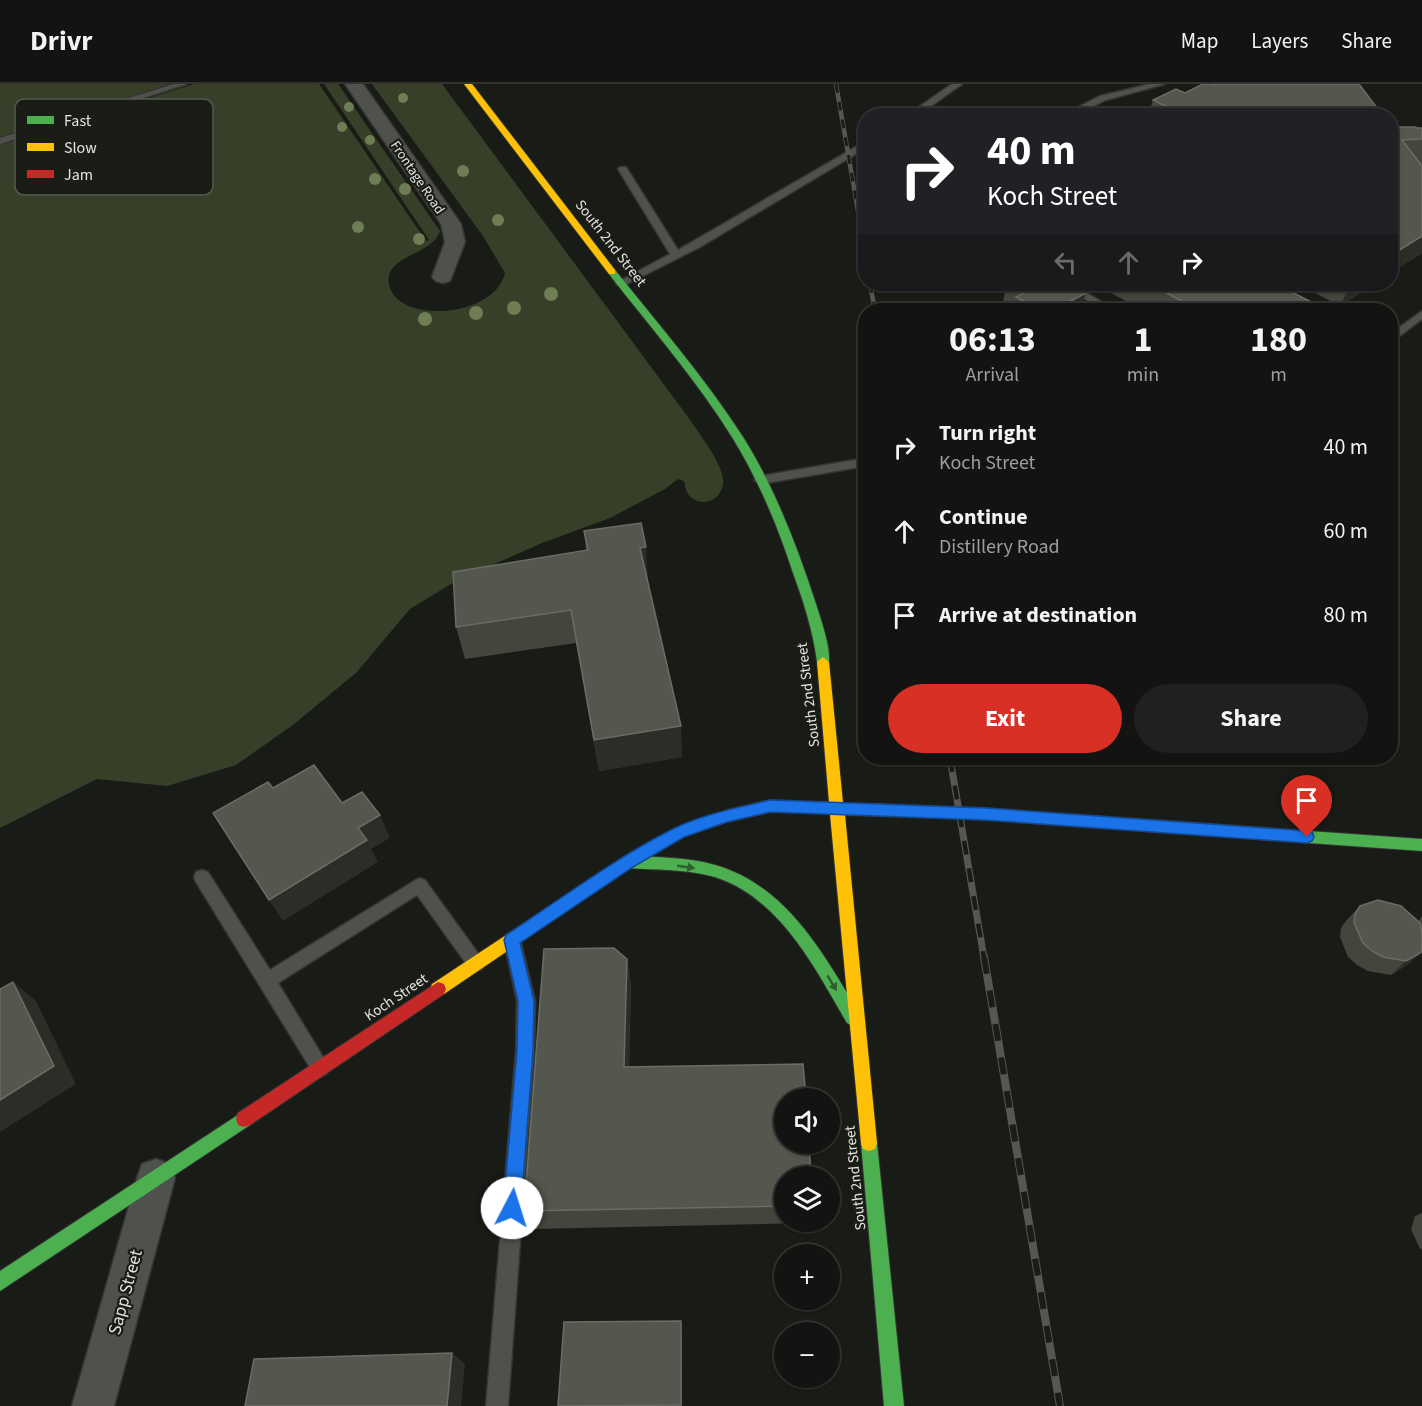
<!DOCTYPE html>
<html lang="en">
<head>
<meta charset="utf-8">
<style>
	:root { --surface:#131411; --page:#20211f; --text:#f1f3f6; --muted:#9d9e9f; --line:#323331; --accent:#d93025 }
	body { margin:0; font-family:"Source Sans 3",sans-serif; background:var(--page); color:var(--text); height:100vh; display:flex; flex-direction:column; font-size:22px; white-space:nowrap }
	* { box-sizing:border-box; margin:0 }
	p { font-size:20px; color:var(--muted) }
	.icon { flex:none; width:33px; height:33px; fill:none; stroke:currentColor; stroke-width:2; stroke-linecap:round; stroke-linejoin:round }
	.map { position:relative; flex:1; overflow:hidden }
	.side { position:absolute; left:858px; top:219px; width:540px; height:462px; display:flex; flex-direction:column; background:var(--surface); border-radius:24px; box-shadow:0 2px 4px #0004,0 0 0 2px var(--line) }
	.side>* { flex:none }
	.hud { position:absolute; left:858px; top:24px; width:540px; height:183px; border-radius:24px; box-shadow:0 2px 4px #0004,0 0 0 2px var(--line); background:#202124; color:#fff; overflow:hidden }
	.tools { position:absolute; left:774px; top:1004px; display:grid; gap:12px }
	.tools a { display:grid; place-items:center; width:66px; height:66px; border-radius:50%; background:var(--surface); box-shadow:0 2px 4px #0004,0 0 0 2px var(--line); font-size:30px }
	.pin { position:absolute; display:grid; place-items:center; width:51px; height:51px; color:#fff; margin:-62px -26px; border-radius:50% 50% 50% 0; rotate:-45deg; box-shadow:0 0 6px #0007 }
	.pin .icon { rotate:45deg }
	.me { position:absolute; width:66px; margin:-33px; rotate:5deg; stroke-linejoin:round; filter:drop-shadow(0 0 4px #0008) }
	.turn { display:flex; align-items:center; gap:21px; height:126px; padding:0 30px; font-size:27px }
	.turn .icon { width:78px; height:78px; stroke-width:2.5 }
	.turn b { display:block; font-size:42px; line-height:51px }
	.lanes { display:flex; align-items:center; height:57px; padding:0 30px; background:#0003; justify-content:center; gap:30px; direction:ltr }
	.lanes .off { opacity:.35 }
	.eta { display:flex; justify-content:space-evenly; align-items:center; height:102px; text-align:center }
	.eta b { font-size:36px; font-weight:700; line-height:42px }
	.cta { display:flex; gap:12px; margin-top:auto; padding:12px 30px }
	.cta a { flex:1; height:69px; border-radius:36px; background:var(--accent); color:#fff; font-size:24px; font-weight:700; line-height:69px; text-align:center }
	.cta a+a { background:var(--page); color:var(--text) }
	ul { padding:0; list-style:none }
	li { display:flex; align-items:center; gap:18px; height:84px; padding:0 30px }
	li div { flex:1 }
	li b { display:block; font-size:22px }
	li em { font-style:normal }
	header { display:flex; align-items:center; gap:36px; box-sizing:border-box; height:84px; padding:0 30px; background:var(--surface); border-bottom:2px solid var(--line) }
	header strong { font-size:28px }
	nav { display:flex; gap:33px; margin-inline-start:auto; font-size:21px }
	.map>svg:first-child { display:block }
	.green { fill:#373f29 }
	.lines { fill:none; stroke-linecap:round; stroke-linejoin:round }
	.lane-casing { stroke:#343533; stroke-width:3 }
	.street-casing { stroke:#343533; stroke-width:3 }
	.fast-casing { stroke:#343533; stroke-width:2 }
	.slow-casing { stroke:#343533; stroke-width:2 }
	.jam-casing { stroke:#343533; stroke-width:2 }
	.lane { fill:#4f514d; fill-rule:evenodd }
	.street { fill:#4f514d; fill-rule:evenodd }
	.fast { fill:#4caf50; fill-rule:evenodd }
	.slow { fill:#ffc107; fill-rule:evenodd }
	.jam { fill:#c62828; fill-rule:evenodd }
	.rail-far2-casing { stroke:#565755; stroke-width:4.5 }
	.rail-far1-casing { stroke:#565755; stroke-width:7 }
	.rail-casing { stroke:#565755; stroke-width:8 }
	.rail-far2 { stroke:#1a1d15; stroke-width:3; stroke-dasharray:9; stroke-linecap:butt }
	.rail-far1 { stroke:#1a1d15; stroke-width:4.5; stroke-dasharray:14; stroke-linecap:butt }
	.rail { stroke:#1a1d15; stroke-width:6; stroke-dasharray:17; stroke-linecap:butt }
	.tree { fill:#6f7d55 }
	.wall { fill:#43463d }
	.shaded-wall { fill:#2b2e27 }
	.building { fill:#54574e; stroke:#6a6d65; stroke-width:1.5 }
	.oneway { fill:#305f30 }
	.route { fill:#1a73e8; stroke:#114b97; stroke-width:1.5 }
	.labels { text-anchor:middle; stroke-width:4.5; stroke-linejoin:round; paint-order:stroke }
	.far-street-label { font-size:14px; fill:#e2e4de; stroke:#1a1d15 }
	.street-label { font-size:15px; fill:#e2e4de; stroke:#1a1d15 }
	.near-street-label { font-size:18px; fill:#e2e4de; stroke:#1a1d15 }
	.key { fill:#1a1d15; stroke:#565951; stroke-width:1.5 }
	.key-label { font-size:16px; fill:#e2e4de }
</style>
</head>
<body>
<header>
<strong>Drivr</strong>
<nav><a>Map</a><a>Layers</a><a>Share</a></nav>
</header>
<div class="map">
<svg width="1422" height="1322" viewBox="0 0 1422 1322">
	<rect width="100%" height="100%" fill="#191b17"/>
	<!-- green -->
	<path class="green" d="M0,0H172L0,54Z
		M194,0H319L426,157L429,156L324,0H338L440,147C433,171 384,171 389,200C396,241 495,234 505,189L483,152L372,0H442L688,333C699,350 716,370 722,390C729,411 704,429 688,410C686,407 685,401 684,397L678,395L665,405L610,434L542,459L456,497L410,525L357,588L293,641L236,681L167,702L97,695L0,744V61Z"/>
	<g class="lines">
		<!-- lane casing -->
		<g class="lane-casing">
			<path id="lane" d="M174,0H187L0,60V54Z
				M952,0H962L917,32H906Z
				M1150,0H1165L1106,16L1073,32H1061L1100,12Z
				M866,57V64L700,163L625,201H617L616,199L670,170L618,85L620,83H626L678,166Z
				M1059,200H1071L1116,226H1104Z
				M1422,227V235L1390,259V250Z
				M866,374V382L760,400L754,396L760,392Z
				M202,786L208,788L270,886L419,794L425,796L485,879L482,885L476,887L470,885L417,811L278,899L326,978L329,984L326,990L320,993L314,990L196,798L194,793L196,788Z
				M512,848L518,851L520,856L535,917L534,967L508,1322H486L516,967L517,917L504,856L506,851Z"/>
		</g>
		<!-- street casing -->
		<g class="street-casing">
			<path id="street" d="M345,0H363L461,140L465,158L450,197L443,199L436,197L432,193L445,158L441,140Z
				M156,1075L170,1080L175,1094L114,1322H72L137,1094L142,1080Z"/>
		</g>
		<!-- fast casing -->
		<g class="fast-casing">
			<path id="fast" d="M609,186H615C659,241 705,294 743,353C775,404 797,462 816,520C820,533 833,569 828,581L823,583L817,578C813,546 803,516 792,486C777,440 758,395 732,353C696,295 651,244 609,190Z
				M882,720L985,724L1422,755V767L985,736L882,732L877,730L875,726L877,722Z
				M628,772C657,773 687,773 715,781C786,801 823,869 859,929L861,934L859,939L853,942L847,939C815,884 780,814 715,793C687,785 656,786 628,784L623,782L621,778L623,774Z
				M244,1027L250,1029L252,1035L250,1041L0,1207V1187Z
				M869,1051L875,1053L877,1059L904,1322H884L861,1059L863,1053Z"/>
		</g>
		<!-- slow casing -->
		<g class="slow-casing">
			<path id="slow" d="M464,0H472L615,186V190H609Z
				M823,573L829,578L843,719L882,720L887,722L889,726L887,730L882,732L845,731L877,1059L875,1065L869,1067L863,1065L861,1059L830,730L770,728L727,738L685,752L633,782L444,910L438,912L432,910L430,905L432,900L623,774L675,744L727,726L770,716L829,718L817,578Z"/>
		</g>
		<!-- jam casing -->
		<g class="jam-casing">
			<path id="jam" d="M438,898L444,900L446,905L444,910L250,1041L244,1043L238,1041L236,1035L238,1029Z"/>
		</g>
		<!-- lane -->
		<use href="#lane" class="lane"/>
		<!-- street -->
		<use href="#street" class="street"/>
		<!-- fast -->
		<use href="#fast" class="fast"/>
		<!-- slow -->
		<use href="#slow" class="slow"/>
		<!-- jam -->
		<use href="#jam" class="jam"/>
		<!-- rail-far2 casing -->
		<g class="rail-far2-casing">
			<path id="rail-far2" d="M836,0L866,173
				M870,200L875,226"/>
		</g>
		<!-- rail-far1 casing -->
		<g class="rail-far1-casing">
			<path id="rail-far1" d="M950,674L984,874"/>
		</g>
		<!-- rail casing -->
		<g class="rail-casing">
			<path id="rail" d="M984,873L1060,1322"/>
		</g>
		<!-- rail-far2 -->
		<use href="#rail-far2" class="rail-far2"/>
		<!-- rail-far1 -->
		<use href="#rail-far1" class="rail-far1"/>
		<!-- rail -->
		<use href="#rail" class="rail"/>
	</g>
	<!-- trees -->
	<g class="tree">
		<circle cx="403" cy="14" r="5"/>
		<circle cx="349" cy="23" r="5"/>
		<circle cx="342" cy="43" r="5"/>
		<circle cx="370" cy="56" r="5"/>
		<circle cx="463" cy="87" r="6"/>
		<circle cx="375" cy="95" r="6"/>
		<circle cx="405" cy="105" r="6"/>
		<circle cx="498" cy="136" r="6"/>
		<circle cx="358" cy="143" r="6"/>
		<circle cx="419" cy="155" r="6"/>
		<circle cx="551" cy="210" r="7"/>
		<circle cx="514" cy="224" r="7"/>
		<circle cx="476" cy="229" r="7"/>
		<circle cx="425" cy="235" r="7"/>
	</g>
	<!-- wall -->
	<path class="wall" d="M1203,0H1359L1383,32H1148L1153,16L1185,9Z
		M1392,43L1422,44V169L1390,189Z
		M1007,200L1086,209L1080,226H1001Z
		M1095,200H1276L1327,226H1142Z
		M1298,200H1375L1340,222Z
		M584,447L648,496H647L682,673L599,687L576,559L465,575L456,543L586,466Z
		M1360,822L1418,838L1422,832V868L1407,881L1391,891L1368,887L1357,881L1348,873L1340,853L1341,844L1346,837Z
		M627,875L631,901L629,983L784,1092V1137H809L808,1139L533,1145L524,1127Z
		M1422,1129V1166L1419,1163L1411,1145L1415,1132Z
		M681,1237L682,1243V1322H558Z"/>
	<!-- shaded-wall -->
	<path class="shaded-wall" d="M1422,152V169L1390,189V172Z
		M1351,200H1375L1340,222Z
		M1086,209L1080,226H1054Z
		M646,463L648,496L642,497L640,464Z
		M681,642L682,673L599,687L594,656Z
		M380,731L390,754L371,765L378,778L283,837L269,816L358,744Z
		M1422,868L1407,881L1391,891L1406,877Z
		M627,875L631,901L628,1005L624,983Z
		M13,898L36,917L76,1000L0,1048V1016Z
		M681,1237L682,1243L681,1322Z
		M452,1269L465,1280L461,1322H447Z"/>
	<!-- building -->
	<path class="building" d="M1203,0H1213L1215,1L1218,0H1359L1383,32H1163L1154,27L1165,22L1153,16L1176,5L1185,9Z
		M1081,24L1096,32H1064Z
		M1390,41L1392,43H1415L1417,44H1422V55L1402,56L1422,82V152L1390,172Z
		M1007,200H1069L1086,209L1054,226H1039L1016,213L1024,209Z
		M1150,200H1276L1327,226H1198Z
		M641,439L646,463L640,464L681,642L594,656L571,526L456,543L453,488L588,466L584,447Z
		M314,681L342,719L362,708L380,731L358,744L367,756L269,816L213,729L268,698L273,704Z
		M1378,816L1401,822L1420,839L1422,848V868L1406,877L1383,873L1372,867L1363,859L1354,839L1355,830L1360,822Z
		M614,864L627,875L624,983L803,980L806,1014H784V1059H809L811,1092H784V1122L524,1127L544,865Z
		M13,898L54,982L0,1016V905Z
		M681,1237V1321L558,1322L564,1238Z
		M452,1269L447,1322H245L254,1275Z"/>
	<!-- one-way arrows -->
	<defs><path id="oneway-solid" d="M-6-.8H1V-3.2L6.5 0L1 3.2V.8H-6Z" transform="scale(1.5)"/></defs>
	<g class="oneway">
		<use href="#oneway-solid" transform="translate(686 783) rotate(8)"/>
		<use href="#oneway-solid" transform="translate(832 899) rotate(59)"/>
	</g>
	<!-- route -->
	<path class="route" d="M770,716L985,724L1307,747L1312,748L1314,753L1312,757L1307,759L985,736L770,728L727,738L684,753L633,783L520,859L534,917L533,967L521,1124L518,1130L512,1132L506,1130L503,1124L517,967L518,917L504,856L506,851C561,815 615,774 673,745C703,730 738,724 770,716Z"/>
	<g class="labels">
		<!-- far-street labels -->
		<g class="far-street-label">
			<text transform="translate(418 93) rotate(56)" y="5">Frontage Road</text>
		</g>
		<!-- street labels -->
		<g class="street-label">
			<text transform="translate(611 159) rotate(52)" y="5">South 2nd Street</text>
			<text transform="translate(808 611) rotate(-97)" y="5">South 2nd Street</text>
			<text transform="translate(396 913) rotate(-34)" y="5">Koch Street</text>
			<text transform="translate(855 1094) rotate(-96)" y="5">South 2nd Street</text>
		</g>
		<!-- near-street labels -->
		<g class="near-street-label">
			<text transform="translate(125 1208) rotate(-75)" y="6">Sapp Street</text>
		</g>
	</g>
	<!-- legend -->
	<rect x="15" y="15" width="198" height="96" rx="9" class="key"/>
	<rect x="27" y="32" width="27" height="8" fill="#4caf50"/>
	<rect x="27" y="59" width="27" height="8" fill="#ffc107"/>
	<rect x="27" y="86" width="27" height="8" fill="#c62828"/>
	<g class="key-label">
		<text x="64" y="42">Fast</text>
		<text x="64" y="69">Slow</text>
		<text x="64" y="96">Jam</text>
	</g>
</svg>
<div class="tools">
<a><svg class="icon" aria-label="sound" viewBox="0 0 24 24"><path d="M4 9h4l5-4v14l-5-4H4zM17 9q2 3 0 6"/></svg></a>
<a><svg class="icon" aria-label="layers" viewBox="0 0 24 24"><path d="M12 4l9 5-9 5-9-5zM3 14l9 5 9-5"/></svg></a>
<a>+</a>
<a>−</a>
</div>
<div class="pin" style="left:1307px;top:753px;background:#d93025"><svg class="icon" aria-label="arrive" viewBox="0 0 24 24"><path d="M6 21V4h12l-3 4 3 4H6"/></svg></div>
<svg class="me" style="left:512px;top:1124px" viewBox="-20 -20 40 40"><circle r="19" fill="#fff"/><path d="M0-13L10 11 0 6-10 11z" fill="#1a73e8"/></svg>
<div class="hud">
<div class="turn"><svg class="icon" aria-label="right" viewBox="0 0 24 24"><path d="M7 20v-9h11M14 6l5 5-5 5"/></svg><div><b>40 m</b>Koch Street</div></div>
<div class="lanes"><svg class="icon off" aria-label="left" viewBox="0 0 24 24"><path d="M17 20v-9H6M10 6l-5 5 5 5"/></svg><svg class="icon off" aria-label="ahead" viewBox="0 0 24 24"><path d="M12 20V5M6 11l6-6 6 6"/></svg><svg class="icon" aria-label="right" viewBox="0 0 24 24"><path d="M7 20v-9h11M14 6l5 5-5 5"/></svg></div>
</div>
<section class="side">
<div class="eta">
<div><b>06:13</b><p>Arrival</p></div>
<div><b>1</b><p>min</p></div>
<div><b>180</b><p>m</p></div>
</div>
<ul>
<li><svg class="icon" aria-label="right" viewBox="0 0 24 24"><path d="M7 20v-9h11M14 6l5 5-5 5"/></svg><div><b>Turn right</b><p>Koch Street</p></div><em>40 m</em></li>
<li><svg class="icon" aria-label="ahead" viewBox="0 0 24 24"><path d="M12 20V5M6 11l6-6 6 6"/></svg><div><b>Continue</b><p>Distillery Road</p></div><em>60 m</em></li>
<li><svg class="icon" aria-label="arrive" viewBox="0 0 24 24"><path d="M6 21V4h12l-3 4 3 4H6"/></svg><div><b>Arrive at destination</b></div><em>80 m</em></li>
</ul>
<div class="cta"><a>Exit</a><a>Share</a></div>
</section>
</div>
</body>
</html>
